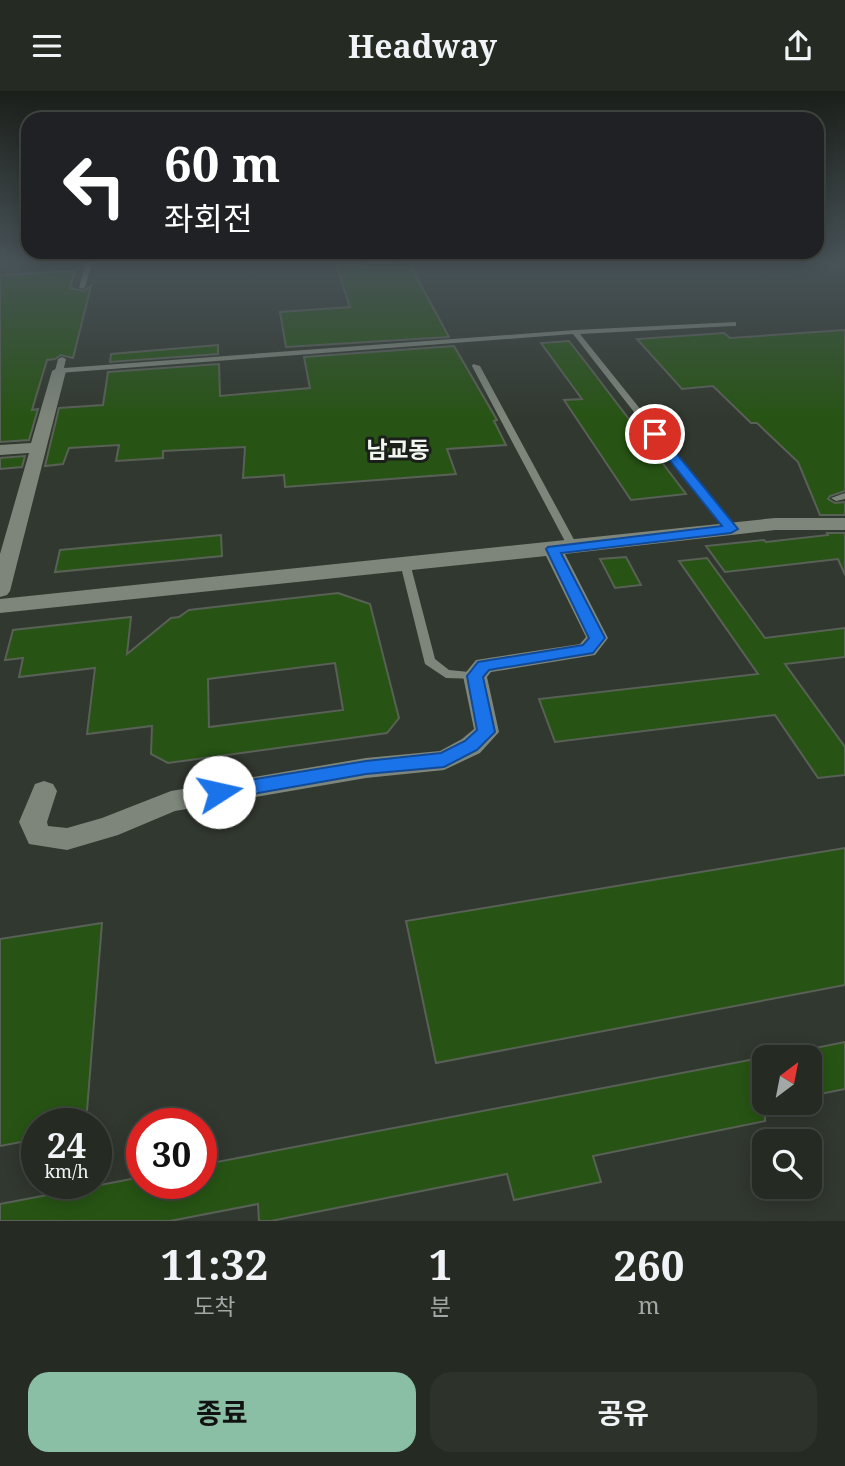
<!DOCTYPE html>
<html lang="ko">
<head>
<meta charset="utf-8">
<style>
	:root { --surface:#252a23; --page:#2d322b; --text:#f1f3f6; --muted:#a3a7a6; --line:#424641; --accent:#8abfa5 }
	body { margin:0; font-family:"Noto Serif","Noto Sans KR",serif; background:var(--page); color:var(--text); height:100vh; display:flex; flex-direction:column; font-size:26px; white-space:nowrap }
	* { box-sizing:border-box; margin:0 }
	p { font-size:23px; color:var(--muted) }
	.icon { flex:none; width:38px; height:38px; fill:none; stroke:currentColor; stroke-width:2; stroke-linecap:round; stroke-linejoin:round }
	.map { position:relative; height:1130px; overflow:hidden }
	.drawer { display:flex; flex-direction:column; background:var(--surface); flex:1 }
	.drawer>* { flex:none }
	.top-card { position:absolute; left:21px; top:21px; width:803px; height:147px; border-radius:21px; box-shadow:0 4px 18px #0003,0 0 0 2px var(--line); background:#202124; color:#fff; overflow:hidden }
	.needle { width:46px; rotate:32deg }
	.controls { position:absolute; left:752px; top:954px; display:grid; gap:14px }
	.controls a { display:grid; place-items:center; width:70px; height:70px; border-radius:14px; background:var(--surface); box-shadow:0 4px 18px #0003,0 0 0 2px var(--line); font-size:35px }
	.speed { position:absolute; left:21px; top:1017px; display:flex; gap:14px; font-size:35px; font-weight:700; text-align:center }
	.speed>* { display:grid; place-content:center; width:91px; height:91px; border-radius:50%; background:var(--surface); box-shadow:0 4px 18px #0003,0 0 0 2px var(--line); line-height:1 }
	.speed small { font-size:18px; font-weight:400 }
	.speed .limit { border:10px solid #d22; background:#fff; color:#111 }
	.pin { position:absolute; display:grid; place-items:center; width:60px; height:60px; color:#fff; margin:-30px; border:4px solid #fff; border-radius:50%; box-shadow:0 2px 7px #0007 }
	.me { position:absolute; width:77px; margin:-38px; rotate:80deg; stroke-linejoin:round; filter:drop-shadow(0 0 5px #0008) }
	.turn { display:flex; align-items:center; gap:24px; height:147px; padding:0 28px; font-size:32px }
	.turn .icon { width:91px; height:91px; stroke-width:2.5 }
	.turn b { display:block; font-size:49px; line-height:60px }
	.eta { display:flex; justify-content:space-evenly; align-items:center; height:119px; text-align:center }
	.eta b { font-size:42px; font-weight:700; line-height:49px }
	.primary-button { display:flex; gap:14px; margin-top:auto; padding:14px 28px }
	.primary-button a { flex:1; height:80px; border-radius:21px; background:var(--accent); color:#111; font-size:28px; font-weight:700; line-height:80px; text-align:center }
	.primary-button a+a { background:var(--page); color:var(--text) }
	header { display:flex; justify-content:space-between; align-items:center; height:91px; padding:0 28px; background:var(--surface); font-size:32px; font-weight:700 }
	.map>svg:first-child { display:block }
	.building { fill:#275414; stroke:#596056; stroke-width:2; fill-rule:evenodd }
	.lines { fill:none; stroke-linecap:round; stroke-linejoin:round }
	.service { fill:#7e867b; fill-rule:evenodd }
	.minor { fill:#7e867b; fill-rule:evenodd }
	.route { fill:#1a73e8; stroke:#114b97; stroke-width:2 }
	.labels { text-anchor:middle; stroke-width:6; stroke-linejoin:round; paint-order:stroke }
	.far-quarter-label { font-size:23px; font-weight:bold; fill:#f1f6f0; stroke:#1b1f1a }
</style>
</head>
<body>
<header><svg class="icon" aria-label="menu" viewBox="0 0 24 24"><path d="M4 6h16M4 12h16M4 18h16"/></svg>Headway<svg class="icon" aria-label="share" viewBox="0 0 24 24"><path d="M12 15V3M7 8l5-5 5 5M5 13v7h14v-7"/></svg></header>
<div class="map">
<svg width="845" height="1130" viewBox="0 0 845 1130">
	<rect width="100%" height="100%" fill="#31382f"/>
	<!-- building -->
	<path class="building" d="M408,170L449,246L286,256L280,221L350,216L336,174Z
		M75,180L70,197L83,200L91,195L73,267L61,264L55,268L47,269L32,319L38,318L29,349L0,351V184Z
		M845,239V400L830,405L828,408L835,412L845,411V424H820L798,371L757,332H751L713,295L682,298L637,248L724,242L730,247Z
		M569,250L587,273L686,403L631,409L564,309L582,308L541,252Z
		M218,254V263L110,271L111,263Z
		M454,255L497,329L494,330L506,354L447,358L456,383L285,396L284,384L243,387L245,356L163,360V367L116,370L119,354L69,357L63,373L45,375L59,317L103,314L108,281L219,273L220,305L310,297L304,266Z
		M25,365L22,376L0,378V367Z
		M827,442H845V484L838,468L725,481L706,455L764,449L766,451L828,444Z
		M221,444L222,465L55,481L60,459Z
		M626,466L641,494L615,497L600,468Z
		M707,467L765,547L845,537V566L785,573L845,656V684L818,687L775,624L555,651L539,608L758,583L679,470Z
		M338,502L370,513L399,627L387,642L168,672L151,663L152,635L87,643L95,577L19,586L23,567L5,569L13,539L131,526L127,563L171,527L179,526L189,519ZM335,572L343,619L209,636L208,588Z
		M845,757V894L436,972L406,830Z
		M102,832L86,1032H37V1048L0,1055V848Z
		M845,951V998L810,1005V958Z
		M765,966V1030L593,1065L601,1091L514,1109L507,1083L271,1130H259L258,1113L170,1130H0V1113L142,1086V1092H201V1074Z"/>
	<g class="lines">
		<!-- service -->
		<path class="service" d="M0,169H8L0,172Z
			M87,169H93L85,196L82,198L79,196Z
			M736,231V235H733L580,243L735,436L736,438L731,441L727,440L573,243L59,282L55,280L58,268L62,266L66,268L64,277L575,239Z
			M473,273L480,275L578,456L577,458L573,459L568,456L472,275Z
			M845,402V408L836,410L831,407Z
			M405,469L410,472L435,568L449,579L479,582L481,585L479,588L446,587L425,573L400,472Z"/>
		<!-- minor -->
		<path class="minor" d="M59,276L66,280L10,500L7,504L0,506V463L29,362L0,364V354L31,352L52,280Z
			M775,427H845V439H775L565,463L608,547L595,564L491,581L487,586L499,641L480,662L444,679L366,687L175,720L118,744L67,759L29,753L19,731L35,693L44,690L53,693L57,700L47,731L48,735L67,737L102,727L171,700L366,667L440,660L462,648L474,638L463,585L476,569L580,553L586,546L546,465L0,522V508Z"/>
	</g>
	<!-- sky -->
	<linearGradient id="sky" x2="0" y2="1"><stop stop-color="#1b1f1a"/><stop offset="0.52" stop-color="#485358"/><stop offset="1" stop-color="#485358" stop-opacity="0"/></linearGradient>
	<rect width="845" height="328" fill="url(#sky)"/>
	<!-- route -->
	<path class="route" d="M651,341H659L738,438L731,442L561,462L605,547L593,562L489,579L483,586L495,641L477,659L444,676L366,683L219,709L213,706L210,701L213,696L219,694L366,670L441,662L465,650L477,639L467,585L478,571L583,554L589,547L546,458L548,456L722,435L651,346Z"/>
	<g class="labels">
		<!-- far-quarter labels -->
		<g class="far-quarter-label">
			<text x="398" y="367">남교동</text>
		</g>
	</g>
</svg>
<div class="controls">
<a><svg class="needle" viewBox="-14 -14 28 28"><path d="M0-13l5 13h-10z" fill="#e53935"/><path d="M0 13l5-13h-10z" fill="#a3a7a6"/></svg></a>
<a><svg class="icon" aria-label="search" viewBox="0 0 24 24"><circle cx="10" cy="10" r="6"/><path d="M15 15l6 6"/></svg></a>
</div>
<div class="speed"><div>24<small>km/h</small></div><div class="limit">30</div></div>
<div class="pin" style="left:655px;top:343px;background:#d93025"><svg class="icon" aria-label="arrive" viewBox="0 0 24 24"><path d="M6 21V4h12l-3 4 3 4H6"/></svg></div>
<svg class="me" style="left:219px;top:701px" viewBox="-20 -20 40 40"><circle r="19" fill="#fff"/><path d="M0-13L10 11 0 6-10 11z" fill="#1a73e8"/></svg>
<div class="top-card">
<div class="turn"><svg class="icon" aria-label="left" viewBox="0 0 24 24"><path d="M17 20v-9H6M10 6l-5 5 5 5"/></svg><div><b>60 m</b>좌회전</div></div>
</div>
</div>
<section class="drawer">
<div class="eta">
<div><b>11:32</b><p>도착</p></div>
<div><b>1</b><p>분</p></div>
<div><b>260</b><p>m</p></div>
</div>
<div class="primary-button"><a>종료</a><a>공유</a></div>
</section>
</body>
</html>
